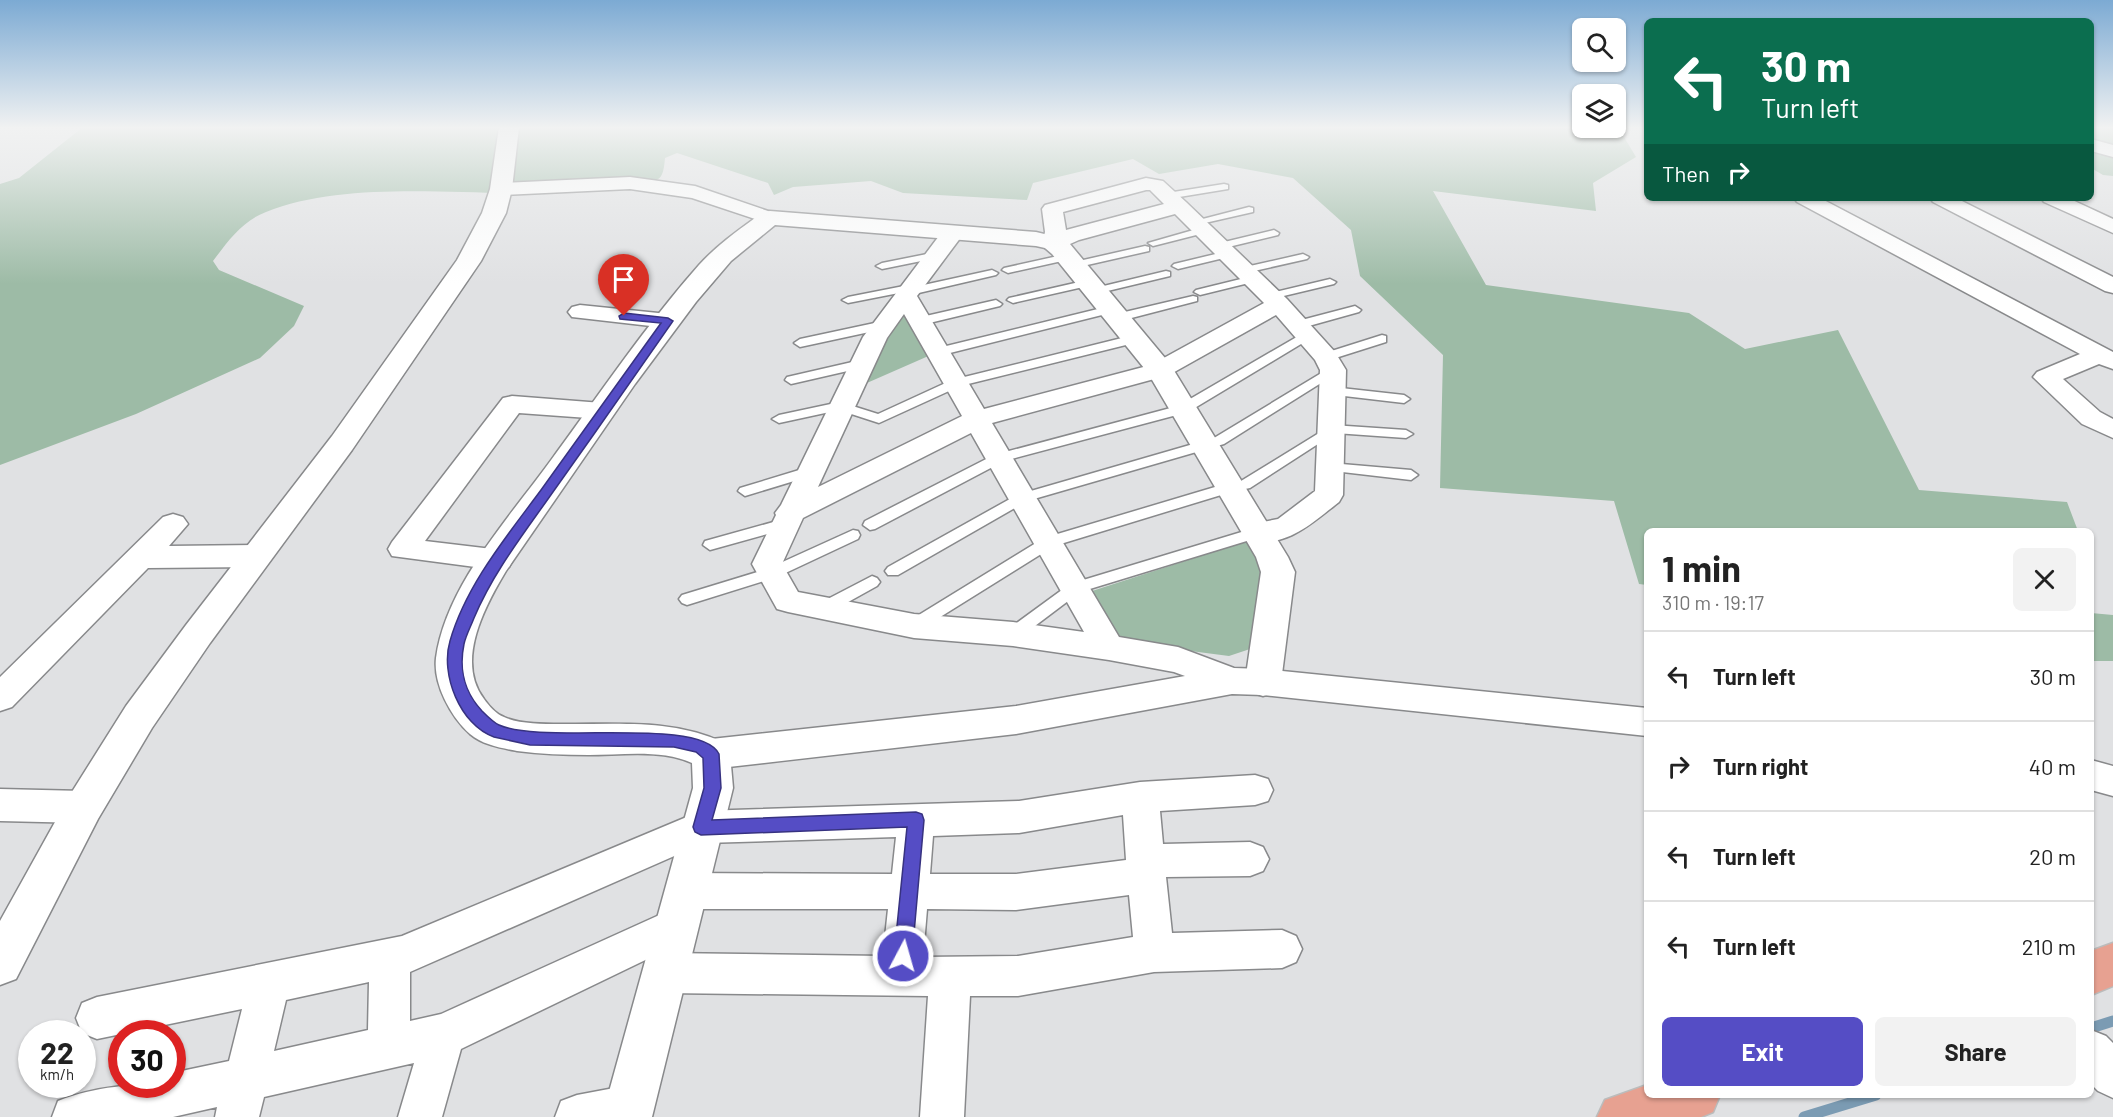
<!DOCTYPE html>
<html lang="en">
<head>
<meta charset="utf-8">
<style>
	:root { --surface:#fff; --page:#f2f2f2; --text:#222; --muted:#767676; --line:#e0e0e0; --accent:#554dc5 }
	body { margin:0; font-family:Barlow,sans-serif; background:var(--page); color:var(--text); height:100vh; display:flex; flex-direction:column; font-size:22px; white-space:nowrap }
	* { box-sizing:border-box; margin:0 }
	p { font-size:20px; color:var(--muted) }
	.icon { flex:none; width:33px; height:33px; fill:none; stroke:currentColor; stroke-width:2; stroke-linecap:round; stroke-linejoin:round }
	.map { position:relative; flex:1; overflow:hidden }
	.drawer { position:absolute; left:1644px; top:528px; width:450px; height:570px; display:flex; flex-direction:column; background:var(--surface); border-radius:9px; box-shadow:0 2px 4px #0004 }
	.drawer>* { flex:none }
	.banner { position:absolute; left:1644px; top:18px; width:450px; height:183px; border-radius:9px; box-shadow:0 2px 4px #0004; background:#0b6e4f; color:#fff; overflow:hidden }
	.controls { position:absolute; left:1572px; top:18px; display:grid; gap:12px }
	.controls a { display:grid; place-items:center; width:54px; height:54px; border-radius:9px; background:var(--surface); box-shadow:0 2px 4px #0004; font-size:30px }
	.speed { position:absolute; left:18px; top:1020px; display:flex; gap:12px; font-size:30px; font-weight:700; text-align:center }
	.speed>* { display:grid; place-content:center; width:78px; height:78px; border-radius:50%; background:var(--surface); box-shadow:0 2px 4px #0004; line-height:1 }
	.speed small { font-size:15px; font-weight:400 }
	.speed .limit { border:9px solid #d22; background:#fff; color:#111 }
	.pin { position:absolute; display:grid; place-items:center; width:51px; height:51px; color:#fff; margin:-62px -26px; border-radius:50% 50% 50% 0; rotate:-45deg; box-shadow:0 0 6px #0007 }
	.pin .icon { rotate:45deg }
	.me { position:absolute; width:66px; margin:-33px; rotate:6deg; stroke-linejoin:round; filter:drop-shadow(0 0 4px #0008) }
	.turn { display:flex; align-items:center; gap:21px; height:126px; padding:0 18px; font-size:27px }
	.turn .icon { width:78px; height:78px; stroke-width:2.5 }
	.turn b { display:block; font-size:42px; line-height:51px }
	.then { display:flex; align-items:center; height:57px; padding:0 18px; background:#0003; gap:12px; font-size:22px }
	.round { display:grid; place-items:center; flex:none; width:63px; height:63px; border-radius:9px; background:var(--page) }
	.head { display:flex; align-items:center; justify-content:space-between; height:102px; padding:0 18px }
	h1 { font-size:36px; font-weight:700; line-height:45px }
	.primary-button { display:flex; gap:12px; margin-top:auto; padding:12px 18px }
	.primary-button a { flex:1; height:69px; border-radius:9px; background:var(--accent); color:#fff; font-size:24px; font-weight:700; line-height:69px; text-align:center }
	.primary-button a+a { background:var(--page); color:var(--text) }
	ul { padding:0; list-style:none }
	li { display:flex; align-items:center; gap:18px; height:90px; padding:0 18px; border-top:2px solid var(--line) }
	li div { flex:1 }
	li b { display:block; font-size:22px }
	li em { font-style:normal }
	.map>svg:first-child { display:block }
	.green { fill:#9dbba6 }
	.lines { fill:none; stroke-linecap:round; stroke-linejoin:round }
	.stream { stroke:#7b9bb3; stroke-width:11 }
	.service-casing { stroke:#88898b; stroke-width:3 }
	.minor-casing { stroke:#88898b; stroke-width:3 }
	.tertiary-casing { stroke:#88898b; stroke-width:3 }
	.primary-casing { stroke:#bbbcbc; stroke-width:3 }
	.service { fill:#fff; fill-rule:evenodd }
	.minor { fill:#fff; fill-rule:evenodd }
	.tertiary { fill:#fff; fill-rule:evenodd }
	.primary { fill:#e7a191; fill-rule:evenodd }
	.route { fill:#554dc5; stroke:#373280; stroke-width:1.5 }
</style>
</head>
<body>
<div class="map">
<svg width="2113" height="1117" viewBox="0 0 2113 1117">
	<rect width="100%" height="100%" fill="#e0e1e3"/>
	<!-- green -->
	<path class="green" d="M83,127H1618L1636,157L1593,183L1596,211L1433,191L1486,285L1689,313L1745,349L1838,330L1919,490L2067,502L2078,531H1647V585L1639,584L1614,501L1440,488L1443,355L1360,276L1351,230L1293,178L1218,164L1159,174L1133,159L1033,183L1027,200L903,193L871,181L793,187L774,195L768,183L677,153L665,158C663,178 662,179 643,186C607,188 570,193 533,193C452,194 341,181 266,212C242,221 228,241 213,261L219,270L304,306L294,326L260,358L136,414L0,465V184L19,178Z
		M2091,127H2113V176L2103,175L2091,168Z
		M909,312L933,354L860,386L898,314Z
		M1247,541L1263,568L1250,649L1229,656L1129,643L1112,634L1089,592Z
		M2091,613L2113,615V661H2091Z"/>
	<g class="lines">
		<!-- stream -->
		<path class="stream" d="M2091,1028L2113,1021
			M1804,1117L1876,1095"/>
		<!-- service casing -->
		<g class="service-casing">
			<path id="service" d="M1224,184L1228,185V189L1167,199L1162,196L1167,193Z
				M1249,207L1253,208V212L1196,225L1191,222Z
				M1204,227L1209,230L1208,232L1153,246L1148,243Z
				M1274,230L1279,233L1278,235L1220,249L1215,246L1216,244Z
				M1145,246L1149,247V251L1074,268L1068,265L1070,263Z
				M1228,251L1234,254L1232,256L1178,269L1172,266L1174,264Z
				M937,252L941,253V257L882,269L876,266L882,263Z
				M1067,254L1073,257L1071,259L1008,273L1002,270L1004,268Z
				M1303,254L1309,257L1307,259L1245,273L1239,270L1241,268Z
				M992,270L998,273L996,275L910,295L904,292L848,303L842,300L848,297L914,284L919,286Z
				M1166,271L1170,272V276L1095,294L1089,291L1091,289Z
				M1253,276L1259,279L1257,281L1200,295L1194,292L1196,290Z
				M1330,279L1336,282L1334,284L1271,299L1265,296L1267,294Z
				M1088,280L1094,283L1092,285L1013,303L1007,300L1009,298Z
				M1193,296L1197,297V301L1116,322L1110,318L1112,315Z
				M996,300L1002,304L1000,306L921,325L915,321L917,318Z
				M1110,306L1116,310L1114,312L938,356L932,352L934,349Z
				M1355,306L1361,310L1359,312L1298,329L1292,325L1294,322Z
				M884,321L890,325L888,328L800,347L794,343L800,339Z
				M1307,331L1311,332V338L1188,412L1004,461L875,529L870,530L863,525L865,521L994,455L1178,406Z
				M1134,335L1138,336V342L960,386L879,423L839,410L779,423L772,419L779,415L840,402L878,414L952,380Z
				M1382,335L1386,336V342L1326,361L1320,357L1322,354Z
				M861,360L865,361L867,364L865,367L791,384L785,380L787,377Z
				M1333,366L1337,367L1339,370L1337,373L1224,444L1027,501L898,575H888L885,571L888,567L1017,495L1214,438Z
				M1332,387L1404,395L1410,399L1404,403L1327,394L1326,391L1327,388Z
				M1332,425L1406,430L1413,434L1406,438L1335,433L1250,488L1231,492L1054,546L921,629H909L907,625L909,621L1044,538L1225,484L1241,481Z
				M1330,463L1411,470L1418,475L1411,480L1325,470L1323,467L1325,464Z
				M809,467L816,472L814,475L745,496L738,491L740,488Z
				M784,519L789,520L791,524L789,528L710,550L703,545L705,541Z
				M1258,527L1263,528L1265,532L1263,536L1080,592L1019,638H1007L1005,634L1007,630L1070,584Z
				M853,530L858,531L860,535L858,539L777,577L687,605L682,603L679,599L682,595L767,569Z
				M872,576L877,578L880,582L877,586L832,611H820L818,607L820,603Z"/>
		</g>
		<!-- minor casing -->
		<g class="minor-casing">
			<path id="minor" d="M2091,139L2113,145V157L2091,151Z
				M630,177L695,186L777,214L781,218L777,222L770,224L692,198L630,189L501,195L494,193L491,189L494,185L501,183Z
				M1146,178L1163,181L1186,202L1287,299L1335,352L1346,370L1343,495L1339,502C1312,523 1285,550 1248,539L1243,532L1248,525L1278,519L1315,491L1320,370L1315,360L1276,315L1169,375L992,423L1119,637L1178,647L1234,668L1263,669L1647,708V736L1263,695L1232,694L1016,734L711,769L699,764L693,754L699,744L711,739L1016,706L1185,676L1174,672L1109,660L1013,646L914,638L788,612L777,609L752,564L776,515L775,513L781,505L863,337L945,228L953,227L961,228L964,233L917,296L984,409L1151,365L1264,303L1175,214L1079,240L1061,248L1053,250L1045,248L1042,243L1045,232L1042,209L1045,205ZM1146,190H1150L1164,204L1066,230L1063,212ZM904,314L962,416L818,487L887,338ZM971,433L1084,632L1013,622L914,614L798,592L782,564L803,518Z
				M1794,198H1820L2113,352V369L2099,364L2063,379L2100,412L2113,419V438L2082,424L2033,377L2037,372L2080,354L1797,202Z
				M1930,198H1956L2113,277V293L2105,291L1933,202Z
				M2041,198H2068L2113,219V233L2044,202Z
				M580,305L668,314L676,316L680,321L676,326L668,328L572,317L568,312L572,307Z
				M512,396L602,403L611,405L615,411L611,417L602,419L519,413L425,541L509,551L513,559L509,567L498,570L392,556L388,549L392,542L503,398Z
				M173,514L183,517L188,524L169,546L257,545L268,549L272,556L268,563L257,567L148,568L12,707L0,711V677L163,517Z
				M2091,760L2113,766V796L2091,790Z
				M1255,775L1268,779L1273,790L1268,801L1255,805L1160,811L1163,844L1250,842L1263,847L1269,859L1263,871L1250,876L1166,877L1172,933L1282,930L1296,936L1302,949L1296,962L1282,968L1154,972L1018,996H970L964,1117H920L928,996L665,993L651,987L645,973L651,959L665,953L883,956L888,909H686L672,903L667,891L672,879L686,873L892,874L896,837L704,843L410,972V1021L441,1014L677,907L691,912L697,925L691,938L461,1049L442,1117H398L414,1063L264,1097L259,1117H215L217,1107L173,1117H52L58,1101C96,1086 133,1084 172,1084V1073L229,1061L242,1009L97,1039L82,1033L76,1018L82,1003L97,997L402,936L701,811L1019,801L1140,782ZM1123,815L1126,860L1016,874H930L933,836L1019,833ZM1129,895L1133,937L1018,956L923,957L927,909L1016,910ZM369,982L368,1030L274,1051L286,1000Z
				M0,789L84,791L97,796L102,807L97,818L84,823L0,821Z
				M2091,1030L2106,1036L2113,1043V1098L2098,1091L2091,1084Z
				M630,1085L646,1091L652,1107L648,1117H555L561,1101L577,1095Z"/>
		</g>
		<!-- tertiary casing -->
		<g class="tertiary-casing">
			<path id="tertiary" d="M499,127H519L512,189L506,213L481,261L352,450L210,643L152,728L98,819L16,979L0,985V921L70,795L126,706L186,625L332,436L457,260L482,213L490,189Z
				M770,211L1036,232L1061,238L1070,244L1170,364L1288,557L1295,572L1281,682L1276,692L1263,696L1250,692L1245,682L1261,572L1256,557L1148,373L1052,254L1045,248L1036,246L775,225L731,261L696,302L635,384L506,571C485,606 455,661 484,699C489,706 496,714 504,717C521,725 553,724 572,724C625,724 675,720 725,743L730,754L733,788L652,1117H602L693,788L692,763C662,749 621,755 589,755C564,755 541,754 517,751C501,748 483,745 470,734C451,717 433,684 436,658C446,584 512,515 554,456C601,392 646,325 699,265C717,245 740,229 762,213Z"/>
		</g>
		<!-- primary casing -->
		<g class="primary-casing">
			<path id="primary" d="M2113,943V986L2091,995V951Z
				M1647,1085V1095H1720L1713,1112L1701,1117H1597L1605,1100Z"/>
		</g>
		<!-- service -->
		<use href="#service" class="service"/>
		<!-- minor -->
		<use href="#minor" class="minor"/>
		<!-- tertiary -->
		<use href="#tertiary" class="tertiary"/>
		<!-- primary -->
		<use href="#primary" class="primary"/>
	</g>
	<!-- sky -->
	<linearGradient id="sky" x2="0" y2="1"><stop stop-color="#7caad3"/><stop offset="0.45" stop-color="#f1f2f2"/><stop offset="1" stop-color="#f1f2f2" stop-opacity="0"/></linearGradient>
	<rect width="2113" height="284" fill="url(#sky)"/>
	<!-- route -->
	<path class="route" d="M624,313L668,318L673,321C632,380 590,440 548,499C521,537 492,575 474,618C471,626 466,635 464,644C459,668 464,692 482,711C486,715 494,723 499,725C543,745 700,716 719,754L721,788L712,820L916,812L922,814L924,820L912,956L909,962L903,965L896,962L894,956L907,827L701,835L695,832L693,827L704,788L703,758L696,752L674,747L530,745L494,737C460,725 440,674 450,641C466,585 507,536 541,490C581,434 621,379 661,323L620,319L619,316Z"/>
</svg>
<div class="controls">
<a><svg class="icon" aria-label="search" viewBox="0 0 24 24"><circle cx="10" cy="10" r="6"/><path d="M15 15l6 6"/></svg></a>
<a><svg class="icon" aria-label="layers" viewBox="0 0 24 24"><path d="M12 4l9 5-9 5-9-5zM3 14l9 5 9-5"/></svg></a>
</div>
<div class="speed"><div>22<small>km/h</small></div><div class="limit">30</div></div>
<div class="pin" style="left:624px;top:316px;background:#d93025"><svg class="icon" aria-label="arrive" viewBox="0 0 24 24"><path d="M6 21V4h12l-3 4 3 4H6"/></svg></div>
<svg class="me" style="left:903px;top:956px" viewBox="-20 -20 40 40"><circle r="17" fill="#554dc5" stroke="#fff" stroke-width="3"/><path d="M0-11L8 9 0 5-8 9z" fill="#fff"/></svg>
<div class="banner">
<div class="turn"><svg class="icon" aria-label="left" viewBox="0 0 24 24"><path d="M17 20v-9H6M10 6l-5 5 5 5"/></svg><div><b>30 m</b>Turn left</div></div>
<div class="then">Then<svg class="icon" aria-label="right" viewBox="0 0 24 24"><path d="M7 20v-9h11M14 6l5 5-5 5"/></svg></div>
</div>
<section class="drawer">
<div class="head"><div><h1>1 min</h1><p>310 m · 19:17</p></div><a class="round"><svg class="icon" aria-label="close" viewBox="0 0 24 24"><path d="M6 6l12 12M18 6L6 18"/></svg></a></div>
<ul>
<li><svg class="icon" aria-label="left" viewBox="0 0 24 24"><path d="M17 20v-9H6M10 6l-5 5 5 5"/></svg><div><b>Turn left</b></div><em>30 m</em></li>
<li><svg class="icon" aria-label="right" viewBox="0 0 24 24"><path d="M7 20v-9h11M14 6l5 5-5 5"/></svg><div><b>Turn right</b></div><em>40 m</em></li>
<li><svg class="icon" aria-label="left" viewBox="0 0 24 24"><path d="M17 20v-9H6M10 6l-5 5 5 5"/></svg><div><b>Turn left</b></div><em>20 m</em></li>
<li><svg class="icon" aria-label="left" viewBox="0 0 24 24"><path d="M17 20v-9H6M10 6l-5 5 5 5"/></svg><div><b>Turn left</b></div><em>210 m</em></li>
</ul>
<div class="primary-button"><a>Exit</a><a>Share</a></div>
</section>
</div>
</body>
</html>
